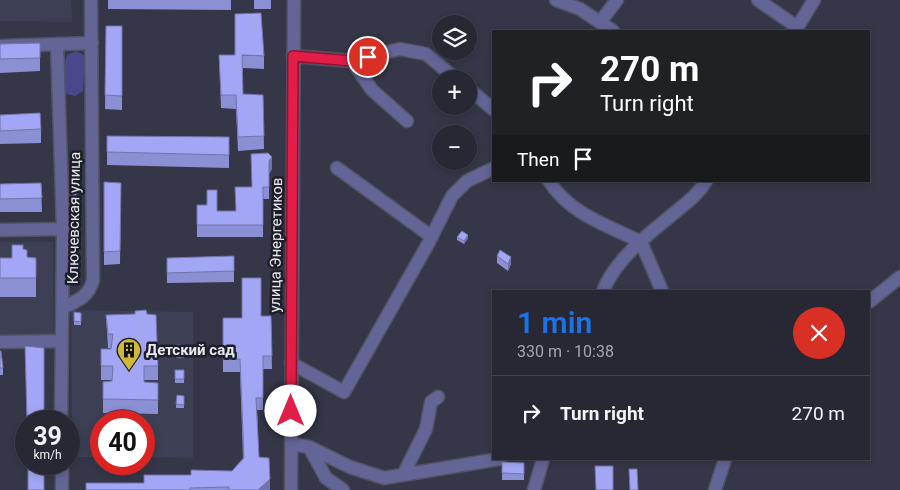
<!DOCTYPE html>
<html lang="en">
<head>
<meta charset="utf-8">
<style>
	:root { --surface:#282835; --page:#343441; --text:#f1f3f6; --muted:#a5a6ad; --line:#444450; --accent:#1a73e8 }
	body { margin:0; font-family:Roboto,sans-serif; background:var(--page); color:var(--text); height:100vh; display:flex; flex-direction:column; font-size:19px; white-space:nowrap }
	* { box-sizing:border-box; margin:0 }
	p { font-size:16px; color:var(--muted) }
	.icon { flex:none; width:28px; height:28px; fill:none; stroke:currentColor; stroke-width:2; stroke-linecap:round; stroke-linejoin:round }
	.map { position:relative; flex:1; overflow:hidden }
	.sheet { position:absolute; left:492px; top:290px; width:378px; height:170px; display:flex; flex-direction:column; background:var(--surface); border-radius:0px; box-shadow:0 2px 8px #0003,0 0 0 1px var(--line) }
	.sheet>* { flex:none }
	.banner { position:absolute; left:492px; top:30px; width:378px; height:152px; border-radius:0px; box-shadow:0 2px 8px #0003,0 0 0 1px var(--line); background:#202124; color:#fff; overflow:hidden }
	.fabs { position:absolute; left:432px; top:15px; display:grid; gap:10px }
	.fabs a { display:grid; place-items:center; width:45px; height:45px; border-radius:50%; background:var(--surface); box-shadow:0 2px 8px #0003,0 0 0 1px var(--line); font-size:25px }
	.speed { position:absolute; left:15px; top:410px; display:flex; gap:10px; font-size:25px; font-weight:700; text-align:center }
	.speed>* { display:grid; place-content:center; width:65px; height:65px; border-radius:50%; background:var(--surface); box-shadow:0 2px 8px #0003,0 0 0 1px var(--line); line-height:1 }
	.speed small { font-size:12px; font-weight:400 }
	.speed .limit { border:8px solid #d22; background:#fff; color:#111 }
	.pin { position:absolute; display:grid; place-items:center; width:42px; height:42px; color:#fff; margin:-21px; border:2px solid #fff; border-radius:50%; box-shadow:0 1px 5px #0007 }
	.me { position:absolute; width:55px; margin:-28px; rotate:0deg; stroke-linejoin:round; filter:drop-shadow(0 0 4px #0008) }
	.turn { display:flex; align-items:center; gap:18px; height:105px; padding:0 25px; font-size:22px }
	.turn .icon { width:65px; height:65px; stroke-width:2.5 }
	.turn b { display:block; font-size:35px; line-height:42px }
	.then { display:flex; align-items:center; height:48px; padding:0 25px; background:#0003; gap:10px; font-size:19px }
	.round { display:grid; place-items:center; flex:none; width:52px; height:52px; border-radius:26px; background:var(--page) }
	.summary { display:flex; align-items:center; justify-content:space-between; height:85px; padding:0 25px }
	h1 { font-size:30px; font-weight:600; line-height:38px; color:var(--accent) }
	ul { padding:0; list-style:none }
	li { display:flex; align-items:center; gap:15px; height:75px; padding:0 25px; border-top:1px solid var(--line) }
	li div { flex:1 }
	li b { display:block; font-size:19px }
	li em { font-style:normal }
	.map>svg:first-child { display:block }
	.built { fill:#3d3f55 }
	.park { fill:#48488b }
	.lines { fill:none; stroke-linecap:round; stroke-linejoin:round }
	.minor-casing { stroke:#515263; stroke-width:15 }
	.minor { stroke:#626596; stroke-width:12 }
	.wall { fill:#8b8fd3 }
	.shaded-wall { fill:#7174ac }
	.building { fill:#a2a6f5; stroke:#7174ac }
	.route-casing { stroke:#92132f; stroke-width:12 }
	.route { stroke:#e11d48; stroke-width:9 }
	.labels { text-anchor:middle; stroke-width:5; stroke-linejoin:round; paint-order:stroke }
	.street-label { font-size:15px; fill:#e7e8f3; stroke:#1e1e26 }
	.poi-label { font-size:15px; font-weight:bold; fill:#e7e8f3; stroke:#1e1e26; text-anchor:start }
</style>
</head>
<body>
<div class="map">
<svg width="900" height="490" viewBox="0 0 900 490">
	<rect width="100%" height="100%" fill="#353647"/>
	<!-- built -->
	<path class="built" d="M0,0H71L72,22L0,21Z
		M0,242H53V337L0,338Z
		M71,310L193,312V458L144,457V421H101V457H72Z"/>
	<!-- park -->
	<path class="park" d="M76,51L84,55L85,59L83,91L75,96L67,94C61,84 63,65 67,55Z"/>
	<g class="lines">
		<!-- minor casing -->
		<g class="minor-casing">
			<path id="minor" d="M556,0L580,9L613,31
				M758,0L797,27
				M600,22L617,0
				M795,31L814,0
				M57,44L63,229L61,421
				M0,46L92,43
				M293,56L352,61L400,49L426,54L456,79
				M352,61L372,90L407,121
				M469,89L494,110
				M337,168L432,237
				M549,181C571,215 607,225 641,242L662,291
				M0,230L63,229
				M603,291C615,260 647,235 673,214C685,204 698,195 706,181
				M869,302L900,277
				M62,308C77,301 89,297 93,280L91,0
				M0,342L61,341
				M291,363L344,392L428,244L452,196L467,181L494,168
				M291,444L309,447L326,478L343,490
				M309,447L350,467L384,478L499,459
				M62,464V490
				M403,475L426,429L431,402L438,397
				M291,490L294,0
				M534,490L543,459
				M715,490L725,459"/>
		</g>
		<!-- minor -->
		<use href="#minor" class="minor"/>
	</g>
	<!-- wall -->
	<path class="wall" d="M108,0H231V10L108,9Z
		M254,0H271V9H254Z
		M106,26H122V110L105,109Z
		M40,43V71L0,73V44Z
		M219,55L264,56V69L243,68V94L263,95L264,149L238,151L236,109L221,108Z
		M0,115L41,129V143L0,144Z
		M107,136L229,155V168L107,165Z
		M272,169L269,174V199H263V237H197V205H207L217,211H235L252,187Z
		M104,182L121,183L120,264L104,265Z
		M41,183L42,212H0V184Z
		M70,192H76V213H71Z
		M457,237L468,238L464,244L457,240Z
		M23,249L36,278V297H0V258H12Z
		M497,256L511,264L508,271L497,263Z
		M234,267V282L167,283V273Z
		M74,312L81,313V325H74Z
		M106,315L158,366V380H144V382L158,383V414L103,413V382L112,381V380H101V349H111V348H108Z
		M271,316L272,369H263V410H257L259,457L270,490H86L144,483L191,475L232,471L243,458L240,372H223V318H242Z
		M176,345H184V358H176Z
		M0,351L3,368V375H0Z
		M175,370H184V383H175Z
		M177,395L184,396V408H176Z
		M98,439H101V452H98Z
		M502,462L524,463V480H502Z"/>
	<!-- shaded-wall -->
	<path class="shaded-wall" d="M272,157V169L269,174V161Z
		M468,235V238L464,244V241Z
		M511,257V264L508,271V264Z
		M270,479V490H258Z"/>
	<!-- building -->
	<path class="building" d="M261,13L264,56L242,55L243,94L263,95L264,136L238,137L236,95H221L219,55H235V14Z
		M106,26H122V96L105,95Z
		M40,43V58L0,59V44Z
		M40,113L41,129L0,131V115Z
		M107,136L229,137V155L107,152Z
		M268,153L272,157L269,161V187H263V225H197V205H207V190H217V211H236L235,187H252L251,154Z
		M104,182L121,183L120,251L104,252Z
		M41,183L42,198L0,199V184Z
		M70,192H76V206H71Z
		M462,231L468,235L464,241L457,237Z
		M12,245H23V249L27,250V257L36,258V278H0V258H12Z
		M500,250L511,257L508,264L497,256Z
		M234,256V271L167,273V258Z
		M242,278H261V316H271L272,356H263V398H256L259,457L269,458L270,479L258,490H229V487L190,488V490H86V483H144V475H191V470L232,471L244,458L240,359H223V318H242Z
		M146,310L147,314L156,315L158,366H144V382L158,383V400L103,399V382L112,381L113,366H101V349H111L113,334H108L106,315L135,314V311Z
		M74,312L81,313V322L74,321Z
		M176,345H184V355L176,354Z
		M25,346L44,348V421H27Z
		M0,351H1L3,368H0Z
		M175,370H184V379H175Z
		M177,395L184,396V405L176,404Z
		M98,439H101V448H98Z
		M144,440H146V449H144Z
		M502,462L524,463V474L502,473Z
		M28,464H44V490H28Z
		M595,466H613V490H596Z
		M629,469H637L638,490H630Z"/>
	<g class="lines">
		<!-- route casing -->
		<g class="route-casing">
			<path id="route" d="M291,411L293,56L352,61L368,57"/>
		</g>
		<!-- route -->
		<use href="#route" class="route"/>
	</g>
	<!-- icons -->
	<defs>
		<g id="building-pin" transform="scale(1.25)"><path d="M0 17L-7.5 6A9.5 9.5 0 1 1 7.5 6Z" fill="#ccb939" stroke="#1e1e26"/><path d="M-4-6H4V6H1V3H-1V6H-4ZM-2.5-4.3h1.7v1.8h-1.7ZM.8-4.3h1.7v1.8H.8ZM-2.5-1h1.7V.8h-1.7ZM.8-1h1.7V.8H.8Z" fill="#111"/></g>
	</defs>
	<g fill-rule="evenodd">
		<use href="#building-pin" x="129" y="350"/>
	</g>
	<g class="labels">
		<!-- street labels -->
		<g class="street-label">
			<text transform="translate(74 218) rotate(-89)" y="5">Ключевская улица</text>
			<text transform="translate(276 245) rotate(-89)" y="5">улица Энергетиков</text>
		</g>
		<!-- poi labels -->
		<g class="poi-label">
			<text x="146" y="355">Детский сад</text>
		</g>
	</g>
</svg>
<div class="fabs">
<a><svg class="icon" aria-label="layers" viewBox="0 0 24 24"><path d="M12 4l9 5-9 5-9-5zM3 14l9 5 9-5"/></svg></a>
<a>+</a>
<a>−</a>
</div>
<div class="speed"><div>39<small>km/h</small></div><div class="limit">40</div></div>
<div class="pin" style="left:368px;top:57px;background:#d93025"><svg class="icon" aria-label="arrive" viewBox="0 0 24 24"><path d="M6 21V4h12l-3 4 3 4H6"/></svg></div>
<svg class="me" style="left:291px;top:411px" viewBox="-20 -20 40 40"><circle r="19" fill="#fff"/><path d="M0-13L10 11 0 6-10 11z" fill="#e11d48"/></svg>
<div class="banner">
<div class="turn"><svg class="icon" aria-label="right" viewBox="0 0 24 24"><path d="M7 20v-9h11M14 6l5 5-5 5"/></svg><div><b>270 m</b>Turn right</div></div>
<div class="then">Then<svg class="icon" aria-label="arrive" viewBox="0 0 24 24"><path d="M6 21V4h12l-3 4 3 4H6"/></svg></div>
</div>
<section class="sheet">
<div class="summary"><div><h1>1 min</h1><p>330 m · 10:38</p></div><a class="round" style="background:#d93025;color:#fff"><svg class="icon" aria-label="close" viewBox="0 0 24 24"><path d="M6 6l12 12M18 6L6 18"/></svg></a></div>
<ul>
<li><svg class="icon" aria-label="right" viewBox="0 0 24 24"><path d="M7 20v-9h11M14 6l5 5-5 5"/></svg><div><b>Turn right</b></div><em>270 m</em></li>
</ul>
</section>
</div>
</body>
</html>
